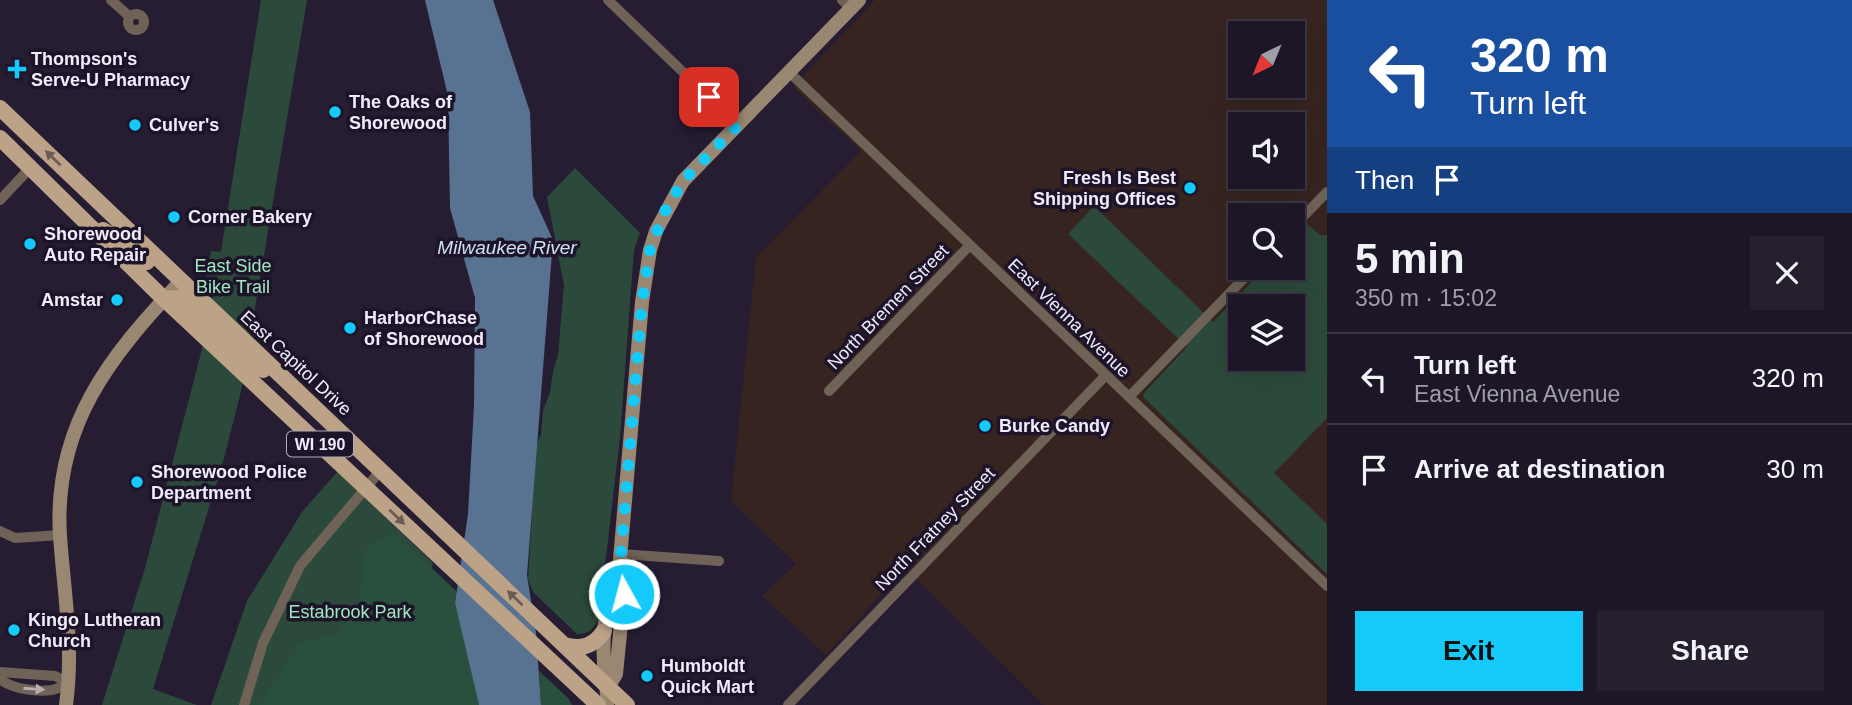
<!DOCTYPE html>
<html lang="en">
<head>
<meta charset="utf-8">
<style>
	:root { --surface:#1c1626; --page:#251f2e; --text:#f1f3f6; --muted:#a09fa7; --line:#3a3543; --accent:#14cafb }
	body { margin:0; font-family:Helvetica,sans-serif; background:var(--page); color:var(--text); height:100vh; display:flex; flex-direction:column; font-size:26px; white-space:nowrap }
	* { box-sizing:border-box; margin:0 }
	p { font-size:23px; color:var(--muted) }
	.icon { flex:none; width:38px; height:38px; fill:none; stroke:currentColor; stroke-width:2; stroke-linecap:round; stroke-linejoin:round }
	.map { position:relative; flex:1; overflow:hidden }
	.sheet { display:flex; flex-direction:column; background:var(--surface); width:525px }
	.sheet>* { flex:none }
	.banner { background:#1a4fa0; color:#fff; overflow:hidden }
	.needle { width:46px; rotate:223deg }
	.fabs { position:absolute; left:1228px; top:21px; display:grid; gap:14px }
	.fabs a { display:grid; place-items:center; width:77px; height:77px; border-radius:0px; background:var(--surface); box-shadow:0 7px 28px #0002,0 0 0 2px var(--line); font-size:35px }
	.pin { position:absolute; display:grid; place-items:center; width:60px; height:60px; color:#fff; margin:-30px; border-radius:14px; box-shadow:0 4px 10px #0006 }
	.me { position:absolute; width:77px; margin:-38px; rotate:353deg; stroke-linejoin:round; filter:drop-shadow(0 0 5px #0008) }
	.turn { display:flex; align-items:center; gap:24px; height:147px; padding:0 28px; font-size:32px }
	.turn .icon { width:91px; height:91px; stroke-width:2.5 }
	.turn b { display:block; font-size:49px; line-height:60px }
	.then { display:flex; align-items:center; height:66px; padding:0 28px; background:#0003; gap:14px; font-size:26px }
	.round { display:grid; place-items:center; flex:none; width:74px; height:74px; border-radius:0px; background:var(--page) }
	.headline { display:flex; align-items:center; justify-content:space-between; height:119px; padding:0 28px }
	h1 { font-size:42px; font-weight:800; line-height:52px }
	.action { display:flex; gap:14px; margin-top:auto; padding:14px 28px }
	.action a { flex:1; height:80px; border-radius:0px; background:var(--accent); color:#111; font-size:28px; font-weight:800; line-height:80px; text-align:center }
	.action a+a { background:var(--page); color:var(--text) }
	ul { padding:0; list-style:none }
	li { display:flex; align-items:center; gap:21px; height:91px; padding:0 28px; border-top:2px solid var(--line) }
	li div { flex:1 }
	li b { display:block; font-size:26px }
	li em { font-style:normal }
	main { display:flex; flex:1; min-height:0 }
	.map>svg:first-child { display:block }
	.industrial { fill:#372421; fill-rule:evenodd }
	.green { fill:#2c4a3b; fill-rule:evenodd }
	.forest { fill:#29503d }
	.water { fill:#587391 }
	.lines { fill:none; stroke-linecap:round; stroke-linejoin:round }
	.street { stroke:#6f6256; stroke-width:10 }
	.secondary { stroke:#9a8772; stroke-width:14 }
	.primary { stroke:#bca388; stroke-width:16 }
	.oneway { fill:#6c5c58 }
	.oneway2 { fill:#b6aeb1 }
	.route { stroke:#14cafb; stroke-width:12; stroke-dasharray:0 21.6 }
	.poi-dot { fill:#14cafb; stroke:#1d1429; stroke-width:2.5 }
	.labels { text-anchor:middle; stroke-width:7; stroke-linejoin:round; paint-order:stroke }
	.shield { fill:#1d1429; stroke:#b1abbc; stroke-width:2 }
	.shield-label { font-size:16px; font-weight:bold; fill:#f1ecfb }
	.poi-label { font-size:18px; font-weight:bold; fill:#f1ecfb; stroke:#1d1429; text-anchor:start }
	.park-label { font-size:18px; fill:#a1e6c2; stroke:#1d1429 }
	.street-label { font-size:18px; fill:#f1ecfb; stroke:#1d1429 }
	.water-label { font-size:19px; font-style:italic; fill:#cee0f5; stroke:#1d1429 }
</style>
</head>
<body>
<main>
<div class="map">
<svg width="1327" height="705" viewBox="0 0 1327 705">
	<rect width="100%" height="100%" fill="#261d33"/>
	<!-- industrial -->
	<path class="industrial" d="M875,0H1327V705H1044L905,568L826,655L762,596L796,564L731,501L756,257L861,151L793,87ZM1241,33H1293V86H1241ZM1241,124H1293V177H1241ZM1241,215H1293V268H1241ZM1241,306H1293V359H1241Z"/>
	<!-- green -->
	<path class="green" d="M261,0H307L241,391L223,462L153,689L197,705H102L145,568L201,353L213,295L205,287L211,251L221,252Z
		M575,168L640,233L634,250L620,437L599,617C594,628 590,634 577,634L533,592L528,579L532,515L530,455L541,435L543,411L550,392L553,372L558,355L564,285L547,197Z
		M1094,206L1213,322L1265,268H1293V238L1307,224L1320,235H1327V418L1274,473L1327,524V574L1143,397L1144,393L1187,347L1068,234ZM1241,306H1293V359H1241Z
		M338,471L433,563L432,568L456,591L455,603L479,705H211L247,601L302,512Z"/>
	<!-- forest -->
	<path class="forest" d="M393,533L456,591L455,603L479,705H259L300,643L336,635L359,600L366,547Z
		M539,671L568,698L572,705H541Z"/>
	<!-- water -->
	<path class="water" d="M425,0H493L530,112L533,196L553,240L527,575L536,633L541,705H479L455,603L468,514L474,405L475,298L450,208L448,96Z"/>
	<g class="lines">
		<!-- street -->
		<path class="street" d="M111,0L130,17
			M608,0L738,125
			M842,0L851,8
			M128 22a8 8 0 1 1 16 0a8 8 0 1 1-16 0Z
			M789,72L1327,586
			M0,200L31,167
			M1293,227L1327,192
			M829,391L970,245
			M1129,397L1254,268
			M0,531L15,538L60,535
			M621,554L719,561
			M0,672L55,676L69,683
			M0,679C12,689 37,692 52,690C58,689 64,685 69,683
			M244,705L263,643L300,566L381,470
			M788,705L1106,375"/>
		<!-- secondary -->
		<path class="secondary" d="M608,687L616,674L624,594L619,571L642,302L650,250L656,231L683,181L859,0
			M66,705C74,647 64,593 60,536C53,426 110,356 181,281
			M607,705C608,690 604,676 604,662C602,631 607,598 619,571"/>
		<!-- primary -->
		<path class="primary" d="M0,108L627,705
			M0,138L164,299L598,705
			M103,230L128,245L147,262
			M164,299L178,298L188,303L245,356L263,370
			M564,645C581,650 594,646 604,631"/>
	</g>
	<!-- one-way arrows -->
	<defs><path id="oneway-solid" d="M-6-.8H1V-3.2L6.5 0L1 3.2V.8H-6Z" transform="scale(1.75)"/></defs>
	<g class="oneway">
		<use href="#oneway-solid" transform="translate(53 158) rotate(-136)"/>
		<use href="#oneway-solid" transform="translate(397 517) rotate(44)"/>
		<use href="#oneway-solid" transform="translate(515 598) rotate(-136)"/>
	</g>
	<use class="oneway2" href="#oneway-solid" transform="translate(34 689) rotate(4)"/>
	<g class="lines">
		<!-- route -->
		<path class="route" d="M624,594L619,571L621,554L642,302L650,250L664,213L683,181L738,125L709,97"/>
	</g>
	<!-- markers -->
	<g class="poi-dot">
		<path d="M13.5 58.5h7v7h7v7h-7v7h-7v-7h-7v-7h7z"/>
		<circle cx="335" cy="112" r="7"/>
		<circle cx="135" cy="125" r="7"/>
		<circle cx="1190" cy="188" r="7"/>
		<circle cx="174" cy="217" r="7"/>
		<circle cx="30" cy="244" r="7"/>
		<circle cx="117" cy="300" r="7"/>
		<circle cx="350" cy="328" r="7"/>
		<circle cx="985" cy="426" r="7"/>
		<circle cx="137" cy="482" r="7"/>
		<circle cx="14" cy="630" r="7"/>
		<circle cx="647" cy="676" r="7"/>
	</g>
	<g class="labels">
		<!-- shield labels -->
		<rect class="shield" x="287" y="431.5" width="66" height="25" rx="5"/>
		<g class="shield-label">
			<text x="320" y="450">WI 190</text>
		</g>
		<!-- poi labels -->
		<g class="poi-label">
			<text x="31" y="65">Thompson's<tspan x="31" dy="21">Serve-U Pharmacy</tspan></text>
			<text x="349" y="108">The Oaks of<tspan x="349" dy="21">Shorewood</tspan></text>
			<text x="149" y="131">Culver's</text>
			<text x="1176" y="184" text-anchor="end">Fresh Is Best<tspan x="1176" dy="21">Shipping Offices</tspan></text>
			<text x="188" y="223">Corner Bakery</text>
			<text x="44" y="240">Shorewood<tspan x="44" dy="21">Auto Repair</tspan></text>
			<text x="103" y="306" text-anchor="end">Amstar</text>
			<text x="364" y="324">HarborChase<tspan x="364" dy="21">of Shorewood</tspan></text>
			<text x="999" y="432">Burke Candy</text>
			<text x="151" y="478">Shorewood Police<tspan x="151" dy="21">Department</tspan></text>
			<text x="28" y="626">Kingo Lutheran<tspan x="28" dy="21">Church</tspan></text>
			<text x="661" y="672">Humboldt<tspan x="661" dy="21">Quick Mart</tspan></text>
		</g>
		<!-- park labels -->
		<g class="park-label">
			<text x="233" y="272">East Side<tspan x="233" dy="21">Bike Trail</tspan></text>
			<text x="350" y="618">Estabrook Park</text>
		</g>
		<!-- street labels -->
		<g class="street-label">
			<text transform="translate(888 307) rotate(-46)" y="6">North Bremen Street</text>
			<text transform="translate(1069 318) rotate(44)" y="6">East Vienna Avenue</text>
			<text transform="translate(296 363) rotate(43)" y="6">East Capitol Drive</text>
			<text transform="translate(935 529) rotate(-46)" y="6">North Fratney Street</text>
		</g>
		<!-- water labels -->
		<g class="water-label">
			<text x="507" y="254">Milwaukee River</text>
		</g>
	</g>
</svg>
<div class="fabs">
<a><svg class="needle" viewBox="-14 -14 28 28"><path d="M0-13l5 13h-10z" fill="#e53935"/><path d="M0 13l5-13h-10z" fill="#a09fa7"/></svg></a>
<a><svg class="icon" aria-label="sound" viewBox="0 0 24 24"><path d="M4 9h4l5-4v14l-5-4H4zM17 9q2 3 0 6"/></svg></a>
<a><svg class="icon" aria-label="search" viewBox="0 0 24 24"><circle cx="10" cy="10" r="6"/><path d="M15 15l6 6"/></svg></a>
<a><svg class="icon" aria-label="layers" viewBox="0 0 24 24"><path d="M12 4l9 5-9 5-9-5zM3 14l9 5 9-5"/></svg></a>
</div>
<div class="pin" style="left:709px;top:97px;background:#d93025"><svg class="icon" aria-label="arrive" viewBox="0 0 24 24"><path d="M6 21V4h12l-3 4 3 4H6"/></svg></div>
<svg class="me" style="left:624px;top:594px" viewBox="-20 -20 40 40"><circle r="17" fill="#14cafb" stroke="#fff" stroke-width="3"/><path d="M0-11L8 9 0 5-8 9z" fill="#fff"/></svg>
</div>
<section class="sheet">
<div class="banner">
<div class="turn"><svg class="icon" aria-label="left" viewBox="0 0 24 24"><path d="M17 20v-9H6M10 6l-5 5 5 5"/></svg><div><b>320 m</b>Turn left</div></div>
<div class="then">Then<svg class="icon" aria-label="arrive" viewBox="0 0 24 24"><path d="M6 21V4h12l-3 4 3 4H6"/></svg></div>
</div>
<div class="headline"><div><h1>5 min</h1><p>350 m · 15:02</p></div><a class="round"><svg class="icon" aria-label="close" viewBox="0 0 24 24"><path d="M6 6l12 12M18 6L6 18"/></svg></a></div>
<ul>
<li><svg class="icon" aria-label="left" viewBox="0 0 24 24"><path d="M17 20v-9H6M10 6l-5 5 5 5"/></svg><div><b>Turn left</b><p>East Vienna Avenue</p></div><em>320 m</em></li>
<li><svg class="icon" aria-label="arrive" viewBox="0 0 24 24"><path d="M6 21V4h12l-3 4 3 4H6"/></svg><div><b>Arrive at destination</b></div><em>30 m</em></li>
</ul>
<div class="action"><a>Exit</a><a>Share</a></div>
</section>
</main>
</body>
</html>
